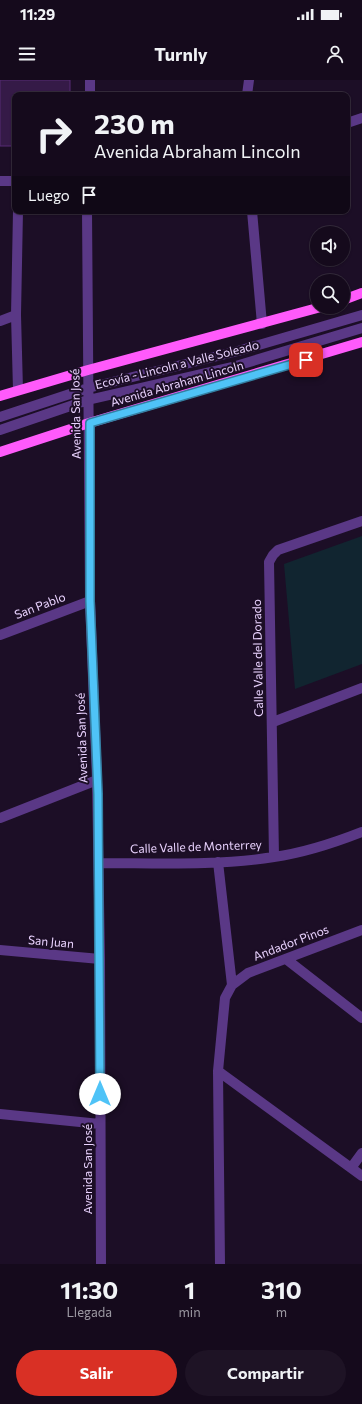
<!DOCTYPE html>
<html lang="es">
<head>
<meta charset="utf-8">
<style>
	:root { --surface:#150a1c; --page:#1e1325; --text:#f1f3f6; --muted:#9d9aa3; --line:#342b3b; --accent:#d93025 }
	body { margin:0; font-family:Commissioner,sans-serif; background:var(--page); color:var(--text); height:100vh; display:flex; flex-direction:column; font-size:15px; white-space:nowrap }
	* { box-sizing:border-box; margin:0 }
	p { font-size:13px; color:var(--muted) }
	.icon { flex:none; width:22px; height:22px; fill:none; stroke:currentColor; stroke-width:2; stroke-linecap:round; stroke-linejoin:round }
	.map { position:relative; height:1184px; overflow:hidden }
	.drawer { display:flex; flex-direction:column; background:var(--surface); flex:1 }
	.drawer>* { flex:none }
	.guide { position:absolute; left:12px; top:12px; width:338px; height:122px; border-radius:8px; box-shadow:0 1px 3px #0004,0 0 0 1px var(--line); background:#150a1c; color:var(--text); overflow:hidden }
	.controls { position:absolute; left:310px; top:146px; display:grid; gap:8px }
	.controls a { display:grid; place-items:center; width:40px; height:40px; border-radius:50%; background:var(--surface); box-shadow:0 1px 3px #0004,0 0 0 1px var(--line); font-size:20px }
	.pin { position:absolute; display:grid; place-items:center; width:34px; height:34px; color:#fff; margin:-17px; border-radius:8px; box-shadow:0 2px 6px #0006 }
	.me { position:absolute; width:44px; margin:-22px; rotate:0deg; stroke-linejoin:round; filter:drop-shadow(0 0 3px #0008) }
	.turn { display:flex; align-items:center; gap:14px; height:84px; padding:0 16px; font-size:18px }
	.turn .icon { width:52px; height:52px; stroke-width:2.5 }
	.turn b { display:block; font-size:28px; line-height:34px }
	.then { display:flex; align-items:center; height:38px; padding:0 16px; background:#0003; gap:8px; font-size:15px }
	.eta { display:flex; justify-content:space-evenly; align-items:center; height:68px; text-align:center }
	.eta b { font-size:24px; font-weight:700; line-height:28px }
	.action { display:flex; gap:8px; margin-top:auto; padding:8px 16px }
	.action a { flex:1; height:46px; border-radius:24px; background:var(--accent); color:#fff; font-size:16px; font-weight:700; line-height:46px; text-align:center }
	.action a+a { background:var(--page); color:var(--text) }
	.status { display:flex; justify-content:space-between; align-items:center; height:28px; padding:0 20px; background:var(--surface); direction:ltr }
	.status svg { height:11px; fill:currentColor }
	header { display:flex; justify-content:space-between; align-items:center; height:52px; padding:0 16px; background:var(--surface); font-size:18px; font-weight:700 }
	.map>svg:first-child { display:block }
	.green { fill:#112530 }
	.building { fill:#351a47; stroke:#572b74 }
	.lines { fill:none; stroke-linecap:round; stroke-linejoin:round }
	.minor { stroke:#5a3886; stroke-width:10 }
	.major { stroke:#ff5afb; stroke-width:10 }
	.route-casing { stroke:#337fa1; stroke-width:10 }
	.route { stroke:#4fc3f7; stroke-width:7 }
	.labels { text-anchor:middle; stroke-width:4; stroke-linejoin:round; paint-order:stroke }
	.street-label { font-size:12px; fill:#ead3ff; stroke:#1c0e26 }
</style>
</head>
<body>
<div class="status"><b>11:29</b><svg viewBox="0 0 49 12"><path d="M0 12V9h3v3zM5 12V6h3v6zM10 12V3h3v9zM15 12V0h3v12zM26 1h20v11H26zM47 4h2v5h-2z"/></svg></div>
<header><svg class="icon" aria-label="menu" viewBox="0 0 24 24"><path d="M4 6h16M4 12h16M4 18h16"/></svg>Turnly<svg class="icon" aria-label="person" viewBox="0 0 24 24"><circle cx="12" cy="8" r="4"/><path d="M4 21q1-7 8-7t8 7"/></svg></header>
<div class="map">
<svg width="362" height="1184" viewBox="0 0 362 1184">
	<rect width="100%" height="100%" fill="#1c0e26"/>
	<!-- green -->
	<path class="green" d="M362,456V584L295,609L284,484Z"/>
	<!-- building -->
	<path class="building" d="M0,0H70V15H15V66H0Z"/>
	<g class="lines">
		<!-- minor -->
		<path class="minor" d="M90,15V0
			M247,15L249,0
			M347,43L362,38
			M0,101H15
			M18,131L16,235L18,310
			M87,131L90,521L97,700L100,879L101,1184
			M252,131L262,244
			M0,241L16,235
			M0,337L88,308L238,271L362,235
			M0,350L88,320L236,286L362,248
			M0,555L90,521
			M273,642L362,608
			M0,738L97,700
			M274,777L269,482L273,475L278,470L362,441
			M218,782L232,905
			M99,783C157,783 217,786 274,777C304,773 334,763 362,752
			M0,870L100,879
			M286,879L362,938
			M218,991L362,1096
			M0,1034L100,1044
			M351,1088L362,1073
			M220,1184L218,991L225,918L232,905L248,893L362,850"/>
		<!-- major -->
		<path class="major" d="M343,220L362,213
			M0,316L88,290L321,227
			M0,372L89,343L362,262"/>
	</g>
	<g class="lines">
		<!-- route casing -->
		<g class="route-casing">
			<path id="route" d="M100,1014L98,714L90,521V343L306,280"/>
		</g>
		<!-- route -->
		<use href="#route" class="route"/>
	</g>
	<g class="labels">
		<!-- street labels -->
		<g class="street-label">
			<text transform="translate(177 285) rotate(-14)" y="4">Ecovía - Lincoln a Valle Soleado</text>
			<text transform="translate(177 304) rotate(-16)" y="4">Avenida Abraham Lincoln</text>
			<text transform="translate(76 334) rotate(-91)" y="4">Avenida San José</text>
			<text transform="translate(40 526) rotate(-21)" y="4">San Pablo</text>
			<text transform="translate(258 578) rotate(-91)" y="4">Calle Valle del Dorado</text>
			<text transform="translate(82 658) rotate(-92)" y="4">Avenida San José</text>
			<text transform="translate(196 767) rotate(-2)" y="4">Calle Valle de Monterrey</text>
			<text transform="translate(51 862) rotate(5)" y="4">San Juan</text>
			<text transform="translate(291 863) rotate(-21)" y="4">Andador Pinos</text>
			<text transform="translate(88 1089) rotate(-90)" y="4">Avenida San José</text>
		</g>
	</g>
</svg>
<div class="controls">
<a><svg class="icon" aria-label="sound" viewBox="0 0 24 24"><path d="M4 9h4l5-4v14l-5-4H4zM17 9q2 3 0 6"/></svg></a>
<a><svg class="icon" aria-label="search" viewBox="0 0 24 24"><circle cx="10" cy="10" r="6"/><path d="M15 15l6 6"/></svg></a>
</div>
<div class="pin" style="left:306px;top:280px;background:#d93025"><svg class="icon" aria-label="arrive" viewBox="0 0 24 24"><path d="M6 21V4h12l-3 4 3 4H6"/></svg></div>
<svg class="me" style="left:100px;top:1014px" viewBox="-20 -20 40 40"><circle r="19" fill="#fff"/><path d="M0-13L10 11 0 6-10 11z" fill="#4fc3f7"/></svg>
<div class="guide">
<div class="turn"><svg class="icon" aria-label="right" viewBox="0 0 24 24"><path d="M7 20v-9h11M14 6l5 5-5 5"/></svg><div><b>230 m</b>Avenida Abraham Lincoln</div></div>
<div class="then">Luego<svg class="icon" aria-label="arrive" viewBox="0 0 24 24"><path d="M6 21V4h12l-3 4 3 4H6"/></svg></div>
</div>
</div>
<section class="drawer">
<div class="eta">
<div><b>11:30</b><p>Llegada</p></div>
<div><b>1</b><p>min</p></div>
<div><b>310</b><p>m</p></div>
</div>
<div class="action"><a>Salir</a><a>Compartir</a></div>
</section>
</body>
</html>
